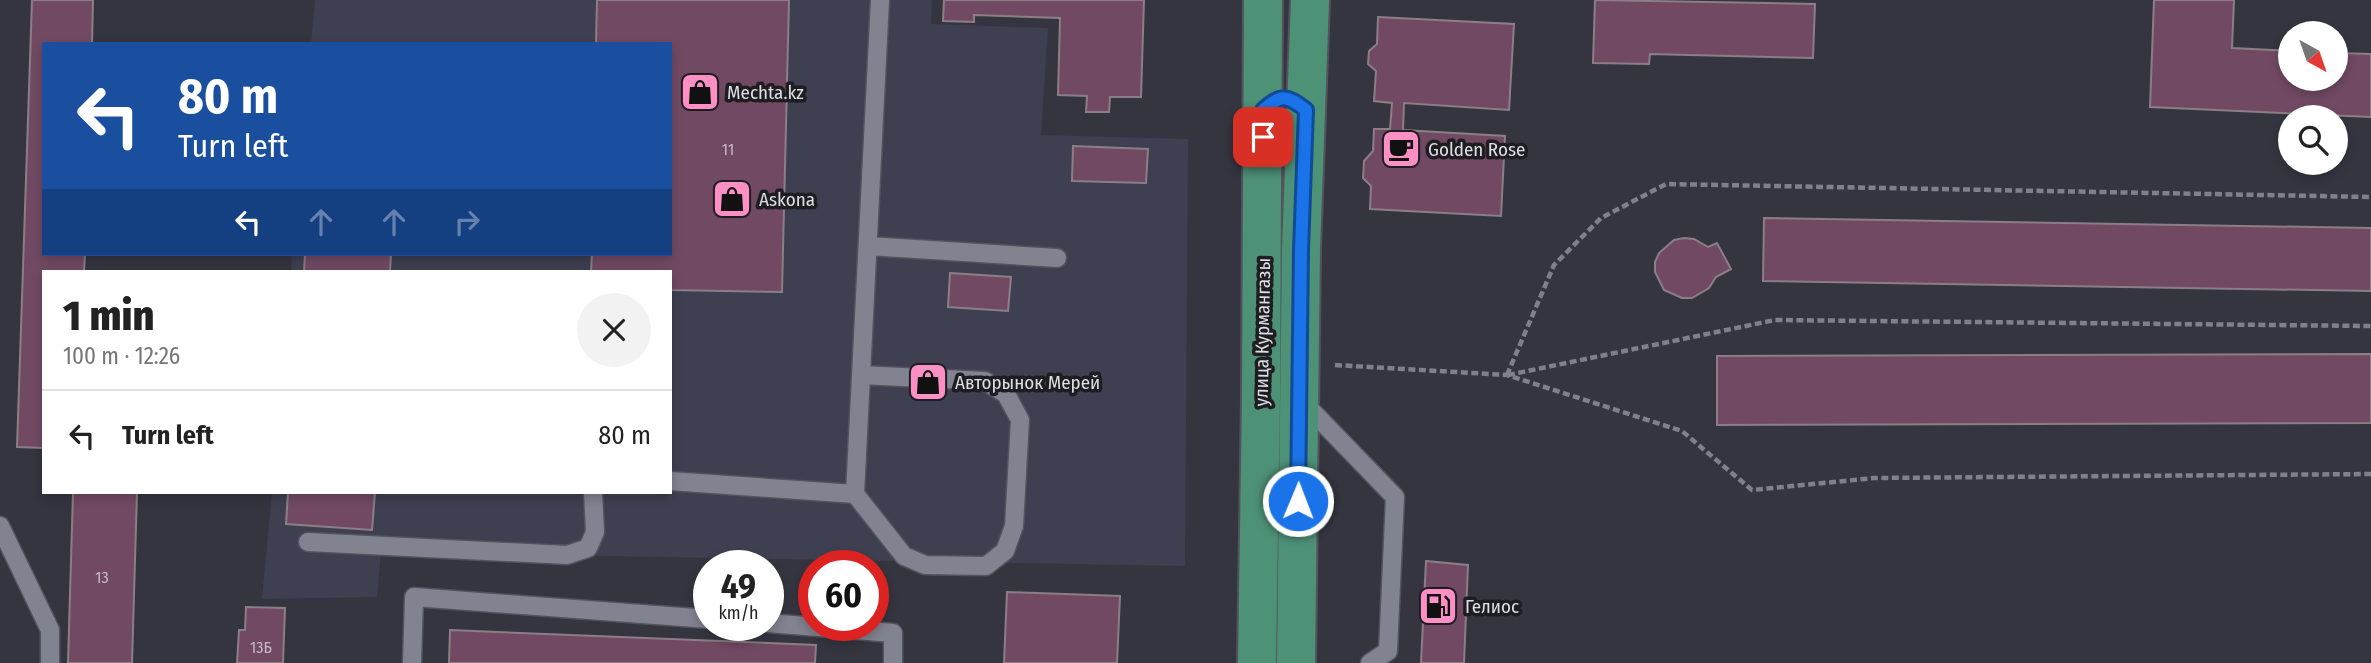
<!DOCTYPE html>
<html lang="en">
<head>
<meta charset="utf-8">
<style>
	:root { --surface:#fff; --page:#f2f2f2; --text:#222; --muted:#767676; --line:#e0e0e0 }
	body { margin:0; font-family:"Fira Sans Condensed",sans-serif; background:var(--page); color:var(--text); height:100vh; display:flex; flex-direction:column; font-size:26px; white-space:nowrap }
	* { box-sizing:border-box; margin:0 }
	p { font-size:23px; color:var(--muted) }
	.icon { flex:none; width:38px; height:38px; fill:none; stroke:currentColor; stroke-width:2; stroke-linecap:round; stroke-linejoin:round }
	.map { position:relative; flex:1; overflow:hidden }
	.details { position:absolute; left:42px; top:270px; width:630px; height:224px; display:flex; flex-direction:column; background:var(--surface); border-radius:0px; box-shadow:0 4px 10px #0003 }
	.details>* { flex:none }
	.banner { position:absolute; left:42px; top:42px; width:630px; height:214px; border-radius:0px; box-shadow:0 4px 10px #0003; background:#1a4fa0; color:#fff; overflow:hidden }
	.needle { width:46px; rotate:140deg }
	.fabs { position:absolute; left:2278px; top:21px; display:grid; gap:14px }
	.fabs a { display:grid; place-items:center; width:70px; height:70px; border-radius:50%; background:var(--surface); box-shadow:0 4px 10px #0003; font-size:35px }
	.speed { position:absolute; left:693px; top:550px; display:flex; gap:14px; font-size:35px; font-weight:700; text-align:center }
	.speed>* { display:grid; place-content:center; width:91px; height:91px; border-radius:50%; background:var(--surface); box-shadow:0 4px 10px #0003; line-height:1 }
	.speed small { font-size:18px; font-weight:400 }
	.speed .limit { border:10px solid #d22; background:#fff; color:#111 }
	.pin { position:absolute; display:grid; place-items:center; width:60px; height:60px; color:#fff; margin:-30px; border-radius:14px; box-shadow:0 4px 10px #0006 }
	.me { position:absolute; width:77px; margin:-38px; rotate:1deg; stroke-linejoin:round; filter:drop-shadow(0 0 5px #0008) }
	.turn { display:flex; align-items:center; gap:24px; height:147px; padding:0 21px; font-size:32px }
	.turn .icon { width:91px; height:91px; stroke-width:2.5 }
	.turn b { display:block; font-size:49px; line-height:60px }
	.lanes { display:flex; align-items:center; height:66px; padding:0 21px; background:#0003; justify-content:center; gap:35px; direction:ltr }
	.lanes .off { opacity:.35 }
	.round { display:grid; place-items:center; flex:none; width:74px; height:74px; border-radius:37px; background:var(--page) }
	.headline { display:flex; align-items:center; justify-content:space-between; height:119px; padding:0 21px }
	h1 { font-size:42px; font-weight:800; line-height:52px }
	ul { padding:0; list-style:none }
	li { display:flex; align-items:center; gap:21px; height:91px; padding:0 21px; border-top:2px solid var(--line) }
	li div { flex:1 }
	li b { display:block; font-size:26px }
	li em { font-style:normal }
	.map>svg:first-child { display:block }
	.built { fill:#3e3f50 }
	.building { fill:#714963; stroke:#8b7e86; stroke-width:2 }
	.lines { fill:none; stroke-linecap:round; stroke-linejoin:round }
	.lane-casing { stroke:#52535c; stroke-width:21 }
	.primary-casing { stroke:#52535c; stroke-width:42 }
	.path { stroke:#80808a; stroke-width:4.5; stroke-dasharray:7 3.5; stroke-linecap:butt }
	.lane { stroke:#828390; stroke-width:18 }
	.primary { stroke:#4d9177; stroke-width:38 }
	.route-casing { stroke:#114b97; stroke-width:18 }
	.route { stroke:#1a73e8; stroke-width:12 }
	.labels { text-anchor:middle; stroke-width:7; stroke-linejoin:round; paint-order:stroke }
	.number-label { font-size:16px; fill:#c3b9c4 }
	.poi-label { font-size:19px; fill:#dedee5; stroke:#1d1d22; text-anchor:start }
	.street-label { font-size:19px; fill:#dedee5; stroke:#1d1d22 }
</style>
</head>
<body>
<div class="map">
<svg width="2371" height="663" viewBox="0 0 2371 663">
	<rect width="100%" height="100%" fill="#353540"/>
	<!-- built -->
	<path class="built" d="M315,0H932L931,24L1048,28L1041,135L1188,139L1185,566L381,552L377,597L262,599L272,492H670V271H291L292,254H670V44H311Z"/>
	<!-- building -->
	<path class="building" d="M32,0H93L92,44H44V254H85L84,271H44V448L17,447Z
		M597,0H789L782,292L670,290V271H591L592,254H670V44H596Z
		M944,0H1144L1141,97H1110L1109,112H1086L1087,96L1058,95L1060,18L974,15V22L943,21Z
		M1595,0L1815,4L1813,58L1650,54L1649,64L1593,63Z
		M2154,0H2234L2232,48L2291,51V79H2336V53L2371,54V117L2150,107Z
		M1378,17L1514,24L1509,110L1404,103L1403,130L1505,136L1501,216L1370,209L1371,186L1363,178L1364,161L1373,151L1374,129H1390L1392,103L1374,101L1376,71L1368,64L1369,51L1377,44Z
		M1073,146L1148,149L1146,183L1072,181Z
		M1764,218L2371,228V291L1763,281Z
		M1684,238L1694,239L1708,247L1717,243L1731,269L1716,277L1709,288L1692,298H1682L1664,290L1655,272V262L1659,253L1674,240Z
		M305,254H391L390,271H304Z
		M950,273L1011,277L1008,311L948,307Z
		M2371,354V423L1717,425V356Z
		M73,492H137L132,663H68Z
		M288,492H375L372,530L286,524Z
		M1426,561L1468,565L1464,663H1421Z
		M1007,592L1120,596L1117,663H1004Z
		M246,607L285,608L283,663H237L239,630H245Z
		M450,630L816,645L815,663H449Z"/>
	<g class="lines">
		<!-- lane casing -->
		<g class="lane-casing">
			<path id="lane" d="M868,246L1057,258
				M1303,402L1395,497L1388,651L1370,663
				M670,481L855,494L880,0
				M855,494L904,556L925,565L986,566L1005,551L1014,526L1020,420L1006,394L985,381L861,375
				M0,526L50,630V663
				M308,542L567,555L588,548L595,532L593,492
				M768,623L893,633V663
				M412,663L414,597L709,619"/>
		</g>
		<!-- primary casing -->
		<g class="primary-casing">
			<path id="primary" d="M1257,663L1261,398L1263,0
				M1296,663L1301,250L1310,0"/>
		</g>
		<!-- path -->
		<path class="path" d="M1335,365L1507,375L1682,431L1752,490L1874,478L2371,474
			M1507,375L1554,265L1601,218L1666,184L2371,197
			M1508,375L1775,320L2371,326"/>
		<!-- lane -->
		<use href="#lane" class="lane"/>
		<!-- primary -->
		<use href="#primary" class="primary"/>
	</g>
	<g class="lines">
		<!-- route casing -->
		<g class="route-casing">
			<path id="route" d="M1263,137V110C1281,94 1287,95 1306,110L1301,250L1298,501"/>
		</g>
		<!-- route -->
		<use href="#route" class="route"/>
	</g>
	<!-- icons -->
	<defs>
		<g id="shop-square" transform="scale(2.0125)"><rect x="-9" y="-9" width="18" height="18" rx="4" fill="#fc8fc3" stroke="#1d1d22"/><path d="M-5-2.5h2.3a2.7 3.5 0 0 1 5.4 0H5L5.5 6h-11ZM-1.5-2.5h3a1.5 2.3 0 0 0-3 0Z" fill="#111"/></g>
		<g id="cafe-square" transform="scale(2.0125)"><rect x="-9" y="-9" width="18" height="18" rx="4" fill="#fc8fc3" stroke="#1d1d22"/><path d="M-5.5-4.5H6V0H3Q3 3.5 0 3.5H-2.5Q-5.5 3.5-5.5 0ZM3-3.2v2h1.7v-2ZM-6 4.5H4V6H-6Z" fill="#111"/></g>
		<g id="fuel-square" transform="scale(2.0125)"><rect x="-9" y="-9" width="18" height="18" rx="4" fill="#fc8fc3" stroke="#1d1d22"/><path d="M-5.5-6h7V0h2V4h1.3V-2.5L3-4.5l.8-.8L6-3V5H2.5V1h-1V6h-7ZM-4.2-4.7v3.2H.2V-4.7Z" fill="#111"/></g>
	</defs>
	<g fill-rule="evenodd">
		<use href="#shop-square" x="700" y="92"/>
		<use href="#cafe-square" x="1401" y="149"/>
		<use href="#shop-square" x="732" y="199"/>
		<use href="#shop-square" x="928" y="382"/>
		<use href="#fuel-square" x="1438" y="606"/>
	</g>
	<g class="labels">
		<!-- number labels -->
		<g class="number-label">
			<text x="728" y="155">11</text>
			<text x="102" y="583">13</text>
			<text x="261" y="653">13Б</text>
		</g>
		<!-- poi labels -->
		<g class="poi-label">
			<text x="727" y="99">Mechta.kz</text>
			<text x="1428" y="156">Golden Rose</text>
			<text x="759" y="206">Askona</text>
			<text x="955" y="389">Авторынок Мерей</text>
			<text x="1465" y="613">Гелиос</text>
		</g>
		<!-- street labels -->
		<g class="street-label">
			<text transform="translate(1262 332) rotate(-89)" y="7">улица Курмангазы</text>
		</g>
	</g>
</svg>
<div class="fabs">
<a><svg class="needle" viewBox="-14 -14 28 28"><path d="M0-13l5 13h-10z" fill="#e53935"/><path d="M0 13l5-13h-10z" fill="#767676"/></svg></a>
<a><svg class="icon" aria-label="search" viewBox="0 0 24 24"><circle cx="10" cy="10" r="6"/><path d="M15 15l6 6"/></svg></a>
</div>
<div class="speed"><div>49<small>km/h</small></div><div class="limit">60</div></div>
<div class="pin" style="left:1263px;top:137px;background:#d93025"><svg class="icon" aria-label="arrive" viewBox="0 0 24 24"><path d="M6 21V4h12l-3 4 3 4H6"/></svg></div>
<svg class="me" style="left:1298px;top:501px" viewBox="-20 -20 40 40"><circle r="17" fill="#1a73e8" stroke="#fff" stroke-width="3"/><path d="M0-11L8 9 0 5-8 9z" fill="#fff"/></svg>
<div class="banner">
<div class="turn"><svg class="icon" aria-label="left" viewBox="0 0 24 24"><path d="M17 20v-9H6M10 6l-5 5 5 5"/></svg><div><b>80 m</b>Turn left</div></div>
<div class="lanes"><svg class="icon" aria-label="left" viewBox="0 0 24 24"><path d="M17 20v-9H6M10 6l-5 5 5 5"/></svg><svg class="icon off" aria-label="ahead" viewBox="0 0 24 24"><path d="M12 20V5M6 11l6-6 6 6"/></svg><svg class="icon off" aria-label="ahead" viewBox="0 0 24 24"><path d="M12 20V5M6 11l6-6 6 6"/></svg><svg class="icon off" aria-label="right" viewBox="0 0 24 24"><path d="M7 20v-9h11M14 6l5 5-5 5"/></svg></div>
</div>
<section class="details">
<div class="headline"><div><h1>1 min</h1><p>100 m · 12:26</p></div><a class="round"><svg class="icon" aria-label="close" viewBox="0 0 24 24"><path d="M6 6l12 12M18 6L6 18"/></svg></a></div>
<ul>
<li><svg class="icon" aria-label="left" viewBox="0 0 24 24"><path d="M17 20v-9H6M10 6l-5 5 5 5"/></svg><div><b>Turn left</b></div><em>80 m</em></li>
</ul>
</section>
</div>
</body>
</html>
